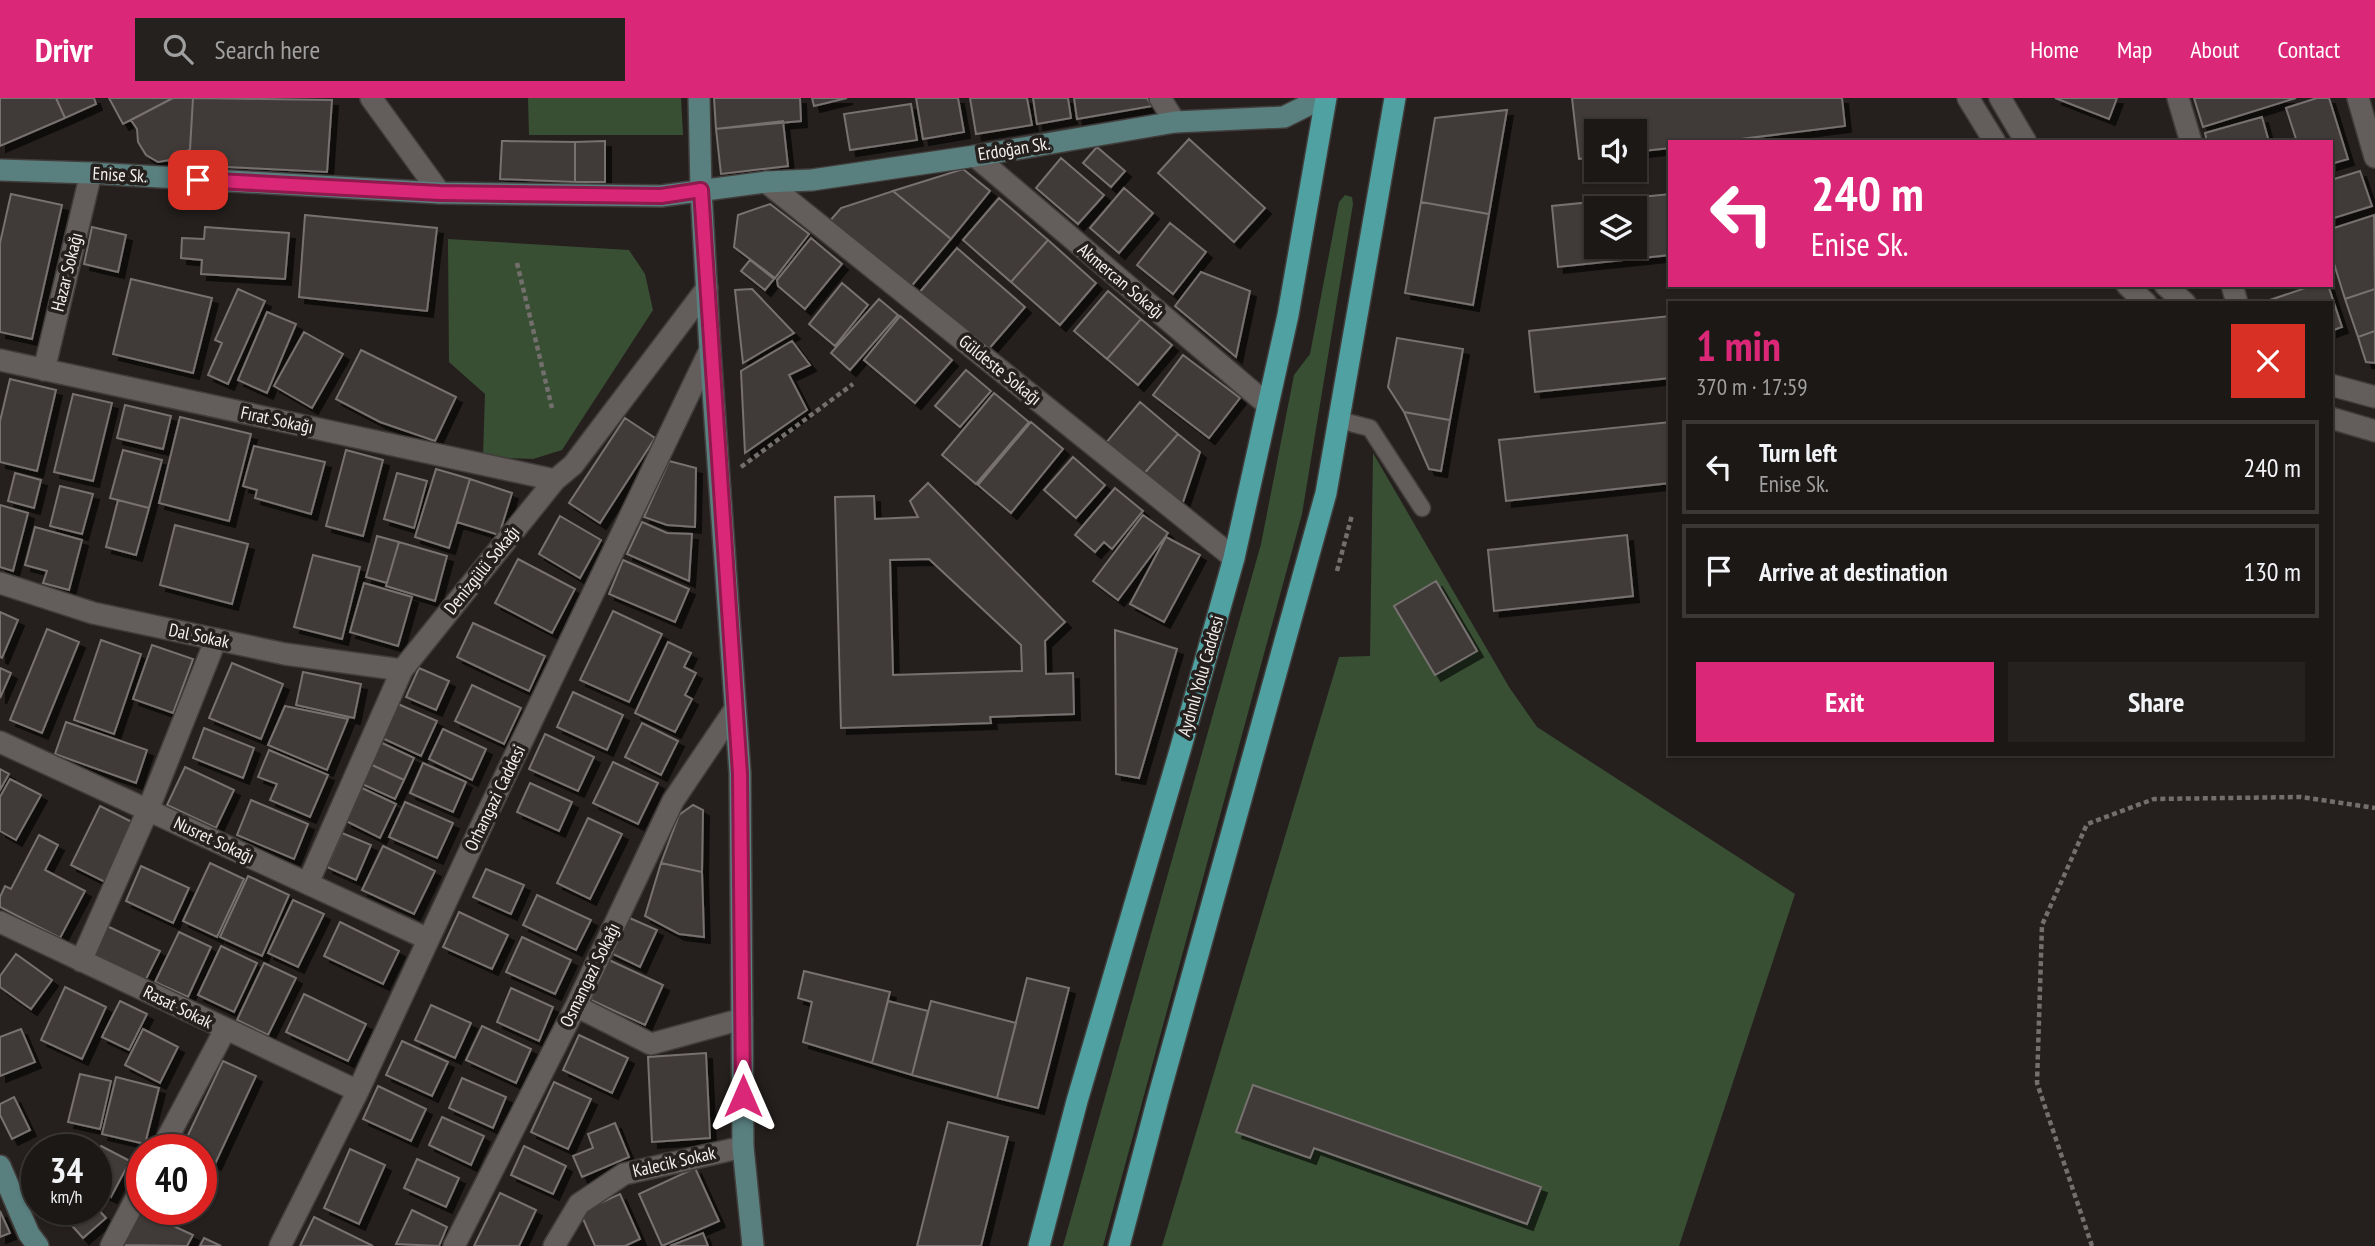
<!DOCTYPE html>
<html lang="en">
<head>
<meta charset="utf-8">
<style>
	:root { --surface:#1c1816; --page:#25211f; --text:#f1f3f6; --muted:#a0a0a1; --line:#3a3735; --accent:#db2777 }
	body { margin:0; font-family:"PT Sans Narrow",sans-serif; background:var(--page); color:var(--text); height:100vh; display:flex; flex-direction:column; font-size:26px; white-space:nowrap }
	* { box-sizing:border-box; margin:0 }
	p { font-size:23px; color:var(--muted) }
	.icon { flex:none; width:38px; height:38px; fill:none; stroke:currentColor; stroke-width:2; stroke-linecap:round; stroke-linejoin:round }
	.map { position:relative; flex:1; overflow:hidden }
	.details { position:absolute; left:1668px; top:203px; width:665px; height:455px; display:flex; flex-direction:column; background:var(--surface); border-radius:0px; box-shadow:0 2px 5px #0004,0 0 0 2px var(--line) }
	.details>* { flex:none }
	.guide { position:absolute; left:1668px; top:42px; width:665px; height:147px; border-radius:0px; box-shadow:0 2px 5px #0004,0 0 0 2px var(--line); background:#db2777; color:#fff; overflow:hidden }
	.controls { position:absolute; left:1584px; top:21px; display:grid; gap:14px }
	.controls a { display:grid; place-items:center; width:63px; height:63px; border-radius:0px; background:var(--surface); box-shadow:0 2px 5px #0004,0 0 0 2px var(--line); font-size:35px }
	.speed { position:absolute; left:21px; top:1036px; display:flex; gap:14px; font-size:35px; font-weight:700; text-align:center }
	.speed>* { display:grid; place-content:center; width:91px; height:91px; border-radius:50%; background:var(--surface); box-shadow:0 2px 5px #0004,0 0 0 2px var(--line); line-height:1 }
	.speed small { font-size:18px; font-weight:400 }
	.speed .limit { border:10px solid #d22; background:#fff; color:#111 }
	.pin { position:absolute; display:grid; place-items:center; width:60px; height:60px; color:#fff; margin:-30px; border-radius:14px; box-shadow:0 4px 10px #0006 }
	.me { position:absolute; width:77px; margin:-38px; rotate:0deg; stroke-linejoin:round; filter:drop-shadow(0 0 5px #0008) }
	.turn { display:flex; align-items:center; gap:24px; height:147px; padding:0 28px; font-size:32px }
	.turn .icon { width:91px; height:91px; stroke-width:2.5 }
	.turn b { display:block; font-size:49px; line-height:60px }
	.round { display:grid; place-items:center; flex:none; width:74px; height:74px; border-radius:0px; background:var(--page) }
	.overview { display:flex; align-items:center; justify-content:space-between; height:119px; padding:0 28px }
	h1 { font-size:42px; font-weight:800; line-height:52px; color:var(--accent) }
	.action { display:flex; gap:14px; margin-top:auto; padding:14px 28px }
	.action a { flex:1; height:80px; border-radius:0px; background:var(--accent); color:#fff; font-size:28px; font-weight:800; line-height:80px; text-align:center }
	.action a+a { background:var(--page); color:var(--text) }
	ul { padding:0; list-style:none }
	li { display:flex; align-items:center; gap:21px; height:94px; margin:0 14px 10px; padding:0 14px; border:4px solid var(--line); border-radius:0px }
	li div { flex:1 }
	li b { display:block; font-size:26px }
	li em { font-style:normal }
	header { display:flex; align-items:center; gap:42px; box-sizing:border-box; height:98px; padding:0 35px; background:var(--accent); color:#fff }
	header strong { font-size:33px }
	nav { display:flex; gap:38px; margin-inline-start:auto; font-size:24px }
	.search { width:490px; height:63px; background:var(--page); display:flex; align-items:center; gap:18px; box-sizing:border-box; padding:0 24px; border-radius:0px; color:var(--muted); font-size:26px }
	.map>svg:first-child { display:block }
	.green { fill:#394f34 }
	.building { fill:#403a39; stroke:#777170; stroke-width:2; fill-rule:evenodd; filter:url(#shadow) }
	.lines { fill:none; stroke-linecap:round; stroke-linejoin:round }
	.lane-casing { stroke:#413d3b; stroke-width:19 }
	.street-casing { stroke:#413d3b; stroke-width:24 }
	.secondary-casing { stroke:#413d3b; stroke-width:24 }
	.primary-casing { stroke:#413d3b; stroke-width:24 }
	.path { stroke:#736f6d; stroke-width:4.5; stroke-dasharray:5 3.5; stroke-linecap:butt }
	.lane { stroke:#635e5c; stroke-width:16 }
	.street { stroke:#635e5c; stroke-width:21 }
	.secondary { stroke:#597f7f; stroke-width:21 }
	.primary { stroke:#50a1a2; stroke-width:21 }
	.route-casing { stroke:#8e194d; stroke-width:18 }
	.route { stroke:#db2777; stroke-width:12 }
	.labels { text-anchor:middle; stroke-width:7; stroke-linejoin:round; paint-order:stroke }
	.street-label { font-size:18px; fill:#f4f0ef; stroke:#25201e }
</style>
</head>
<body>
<header>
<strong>Drivr</strong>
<div class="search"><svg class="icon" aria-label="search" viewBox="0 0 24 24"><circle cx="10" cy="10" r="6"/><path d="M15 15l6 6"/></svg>Search here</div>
<nav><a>Home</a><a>Map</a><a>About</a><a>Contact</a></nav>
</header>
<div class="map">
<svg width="2375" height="1148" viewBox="0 0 2375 1148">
	<defs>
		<filter id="shadow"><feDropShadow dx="6" dy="6" stdDeviation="0" flood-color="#0009"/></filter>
	</defs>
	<rect width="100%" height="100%" fill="#25201e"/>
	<!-- green -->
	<path class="green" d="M528,0H681L683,37H529Z
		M1345,97L1352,99L1353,106L1302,416L1103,1148H1063L1261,446L1294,277L1310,256L1339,104Z
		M448,141L629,152L645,176L653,212L562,352L533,361L483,359L485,296L449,264Z
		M1373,355L1509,589L1537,629L1795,796L1679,1148H1162L1339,559L1370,558Z"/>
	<!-- building -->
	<path class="building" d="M0,0H56L65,20L0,48Z
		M56,0H94L96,6L65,20Z
		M109,0H173L123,26Z
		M173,0H193L190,52L178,55L170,62L158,64L146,57L138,44L137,31L131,22Z
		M193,0L332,2L327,74L189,67Z
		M714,0H800L801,23L716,31Z
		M812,0H847L814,8Z
		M916,0H958L964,34L923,41Z
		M970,0H1027L1032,27L976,36Z
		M1033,0H1068L1071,20L1037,26Z
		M1074,0H1147L1152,8L1077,21Z
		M1572,0H1842L1845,28L1717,44H1670V50L1634,54V33H1596V59L1579,61Z
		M2055,0H2117L2109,21Z
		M2194,0H2296L2203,29Z
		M2317,0H2329L2348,61L2331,66V44H2297L2286,10Z
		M911,6L917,42L850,52L844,16Z
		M1507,12L1489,116L1421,104L1435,20Z
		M2262,19L2269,44H2207L2205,35Z
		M783,23L788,68L721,76L716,31Z
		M1189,41L1265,110L1234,144L1158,75Z
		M502,43L575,44V84L500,81Z
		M605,43V84H575V44Z
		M1097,49L1125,73L1111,89L1083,65Z
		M1061,60L1104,97L1078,126L1036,90Z
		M963,71L990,93L951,141L893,93Z
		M2360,73L2372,108L2331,121V82Z
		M1124,90L1153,115L1119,155L1090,130Z
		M893,93L951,141L909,191L829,124L841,110Z
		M11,96L62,107L32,241L0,234V145Z
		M1670,96V157L1558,169L1552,108ZM1596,110H1634V149H1596Z
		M999,100L1048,142L1011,184L963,142Z
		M1421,104L1489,116L1473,207L1405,195Z
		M770,106L809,136L775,180L734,149L738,117Z
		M305,117L437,130L427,213L299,199Z
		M2374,117L2375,191L2345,201L2331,156V131Z
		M1170,125L1206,154L1173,196L1137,167Z
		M92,129L126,137L118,174L84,166Z
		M205,129L289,135L285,181L201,176L202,162L181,160L182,140L204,141Z
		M811,140L842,166L805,211L778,188L777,182Z
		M1048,142L1096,185L1060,227L1011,184Z
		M957,150L1025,209L987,253L919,195Z
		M750,162L774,181L765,192L741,173Z
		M1201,174L1250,193L1236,259L1175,208Z
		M131,181L212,200L193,275L113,256Z
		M842,185L868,207L835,248L809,226Z
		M2314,187H2328L2342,229L2331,233V205H2271L2270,202Z
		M238,191L265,203L228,286L208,277L222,245L215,242Z
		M752,191L794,235L743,265L735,192Z
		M2375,191V233L2358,239L2345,201Z
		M1108,193L1141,221L1107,261L1074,233Z
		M879,201L898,217L850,272L831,255Z
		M267,214L296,226L267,295L238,282Z
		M900,218L952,262L915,305L864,262Z
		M1670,218V280L1535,294L1529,233Z
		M1141,221L1172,247L1138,287L1107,261Z
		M2375,233V265L2366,264L2358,239Z
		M304,234L343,256L312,310L274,288Z
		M1397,240L1463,251L1450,322L1404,314L1388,289Z
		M792,243L810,267L789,277L807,312L745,355L741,273Z
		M361,252L456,299L435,343L380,324L336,301Z
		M1183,257L1240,300L1209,340L1153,297Z
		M966,272L991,293L960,329L935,308Z
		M10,281L56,292L37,373L0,364V323Z
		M994,295L1029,324L976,386L942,357Z
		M73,296L112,305L93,383L54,374Z
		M1140,304L1178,336L1143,377L1105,346Z
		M125,307L171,318L163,351L117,340Z
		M1404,314L1450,322L1441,373L1429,371Z
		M180,319L251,336L229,423L159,405Z
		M625,320L655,340L600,425L569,405Z
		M1031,324L1063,351L1011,415L978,387Z
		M1670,324V385L1506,403L1499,342Z
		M1178,336L1200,354L1182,407L1143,377Z
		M254,348L325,364L311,416L255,400L257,392L243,388Z
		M123,352L162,362L149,410L110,400Z
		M346,352L383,362L363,438L326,428Z
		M1073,359L1105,387L1076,420L1044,392Z
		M669,363L696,370L695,429L667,427L644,419Z
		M436,371L470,381L449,450L415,439Z
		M15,375L41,382L34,410L8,403Z
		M397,375L427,383L414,430L384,421Z
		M470,381L512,395L499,437L457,424Z
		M928,385L1065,524L1045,543L1046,576L1073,575L1074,616L990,619L991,625L841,630L835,399L874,398L875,421L918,419L910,403ZM929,461L1021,547L1022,573L893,577L890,462Z
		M60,388L93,396L82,436L50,428Z
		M1115,390L1143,413L1112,451L1104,444L1095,454L1075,437Z
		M118,402L149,410L136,457L106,449Z
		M0,407L28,415L13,473L0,469Z
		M1143,417L1168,435L1118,502L1093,483Z
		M560,418L601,442L580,480L539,456Z
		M642,424L667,435L692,436L689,483L627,456Z
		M175,427L248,446L232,506L160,487Z
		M35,429L82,442L69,492L43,485L47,473L25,467Z
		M1627,437L1633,498L1494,513L1488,452Z
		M377,438L399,444L387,485L366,479Z
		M1166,439L1200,457L1164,524L1130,506Z
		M399,444L447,458L435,503L386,488Z
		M313,457L360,469L342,541L294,529Z
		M518,461L575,491L552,535L495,505Z
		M623,462L689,491L675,524L609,496Z
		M1436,483L1477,553L1435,577L1394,508Z
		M364,485L412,499L398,548L350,534Z
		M613,513L662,536L629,604L580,582Z
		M0,514L18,522L2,560L0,559Z
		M473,525L545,558L529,593L457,559Z
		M47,531L79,544L42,635L10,622Z
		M1115,532L1177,551L1139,680L1116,676Z
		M101,542L141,556L114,636L74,622Z
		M668,544L691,555L684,569L696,575L685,597L692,601L675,634L635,615Z
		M152,547L193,561L173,615L133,601Z
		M232,565L283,586L261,641L209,620Z
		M0,570L11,575L0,600Z
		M419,570L449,583L436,612L406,599Z
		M303,574L361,586L354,620L296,607Z
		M472,587L521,610L504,646L455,623Z
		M573,594L623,617L607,652L557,629Z
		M398,606L437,623L421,658L382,640Z
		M285,608L348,621L327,672L268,647Z
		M66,624L147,652L136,685L55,656Z
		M642,625L678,643L661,677L625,659Z
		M204,630L254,650L243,680L193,660Z
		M443,631L486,651L472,682L429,661Z
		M545,636L594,659L578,693L529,671Z
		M380,644L414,660L404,682L370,666Z
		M269,652L328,677L310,719L270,702L277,686L258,679Z
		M613,664L658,685L638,726L593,705Z
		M423,665L466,684L453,714L410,695Z
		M370,666L404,682L395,701L362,686Z
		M185,669L234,692L216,730L167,707Z
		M0,671L9,676L0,692Z
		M10,681L41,697L16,742L0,733V699Z
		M530,685L572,704L559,733L517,714Z
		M362,690L396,706L380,740L346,723Z
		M251,702L308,726L294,761L237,737Z
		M405,704L453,725L437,760L389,739Z
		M693,707L703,712L702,774L661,765L679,717Z
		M100,708L134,725L105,784L71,767Z
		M588,720L622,736L590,801L557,785Z
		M342,735L371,747L356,782L327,769Z
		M39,737L58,747L45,772L85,793L60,840L0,809V799L5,788L11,791Z
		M383,748L435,773L414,816L362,792Z
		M210,765L244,781L217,839L183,823Z
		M661,765L702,774L704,839L679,836L645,818Z
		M141,768L189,790L173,825L126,803Z
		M486,771L524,787L511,816L473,799Z
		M248,778L289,797L262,858L220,839Z
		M537,797L591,822L576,852L523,827Z
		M293,802L324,816L298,869L268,855Z
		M459,814L508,837L492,871L443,849Z
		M625,818L657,832L640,869L609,854Z
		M340,824L399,853L383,886L324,858Z
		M107,828L160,853L145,883L93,859Z
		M179,834L211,849L188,899L155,884Z
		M522,839L571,862L555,896L506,874Z
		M221,848L257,865L234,914L198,897Z
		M16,856L52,882L31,911L0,889V878Z
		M609,862L663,887L645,927L591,902Z
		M264,865L296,880L268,937L237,922Z
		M804,873L890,894L872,965L803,944L812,904L798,900Z
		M1027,880L1069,890L1038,1010L997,1000Z
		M65,889L106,909L82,961L41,942Z
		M511,890L553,909L539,943L497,924Z
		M304,896L366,926L348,963L286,934Z
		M120,903L147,916L129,952L102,939Z
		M888,903L928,913L912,977L872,965Z
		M931,903L1016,925L997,1000L912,977Z
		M431,907L471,925L455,960L415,942Z
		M482,928L531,951L516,985L466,962Z
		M21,931L35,964L0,978V939Z
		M143,931L178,949L160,985L125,967Z
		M579,937L628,960L612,995L563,972Z
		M402,943L448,964L432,998L386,977Z
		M706,955L710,1040L652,1044L648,959Z
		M223,963L256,978L215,1066L201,1059V1052L182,1050Z
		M80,976L111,983L100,1031L68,1024Z
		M116,979L159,990L145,1046L102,1036Z
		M462,980L506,999L493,1030L449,1010Z
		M554,984L591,1001L568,1051L531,1034Z
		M1253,987L1541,1089L1527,1126L1314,1050L1310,1060L1236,1034Z
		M378,988L426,1011L411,1043L363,1021Z
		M14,999L30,1032L12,1041L0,1017V1006Z
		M442,1019L484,1038L471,1067L429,1047Z
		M948,1024L1008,1039L981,1148H917Z
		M615,1025L629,1059L582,1079L573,1058L593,1050L588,1036Z
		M101,1048L130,1063L111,1099L96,1092V1057Z
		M524,1048L566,1068L553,1096L511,1077Z
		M350,1051L385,1067L359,1126L324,1110Z
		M417,1061L459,1080L446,1109L404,1090Z
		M695,1070L719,1123L662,1148L639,1096Z
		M500,1095L536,1112L519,1148H474Z
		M620,1096L640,1141L625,1148H595L580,1114Z
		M96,1109L106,1120L83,1140L57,1111H96Z
		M139,1112L193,1137L187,1148L123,1147Z
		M412,1112L447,1129L439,1148L396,1146Z
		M0,1113L10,1135L0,1139Z
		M314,1119L373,1148H300Z
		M703,1135L708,1148H670Z
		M204,1140L221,1148H200Z"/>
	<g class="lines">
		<!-- lane casing -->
		<g class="lane-casing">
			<path id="lane" d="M1339,322L1370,330L1422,410"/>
		</g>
		<!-- street casing -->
		<g class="street-casing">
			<path id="street" d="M371,0L440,95
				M1160,0L1175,24
				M1968,0L1995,44
				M2000,0L2026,44
				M2178,0L2191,44
				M2358,0L2375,59
				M975,58L1268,307
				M766,84L1234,460
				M2127,187L2146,205
				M2165,187L2185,205
				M2232,187L2237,205
				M0,262L555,382
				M44,272L91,75
				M2331,287L2375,299
				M2331,320L2375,333
				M0,485L93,515L285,556L402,572
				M0,644L428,841
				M308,785L402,572L555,382L573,367L707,190
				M0,824L358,993
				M81,863L148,712L216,541
				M576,908L651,946L742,921
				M161,1052L225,932
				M111,1148L142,1089
				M280,1148L358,993L485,720L710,252
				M454,1148L576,908L673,703L735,611
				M554,1148L579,1106L624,1076L743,1049"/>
		</g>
		<!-- secondary casing -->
		<g class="secondary-casing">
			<path id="secondary" d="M699,0L701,92L710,252L740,675L743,1049L753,1148
				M0,72L91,75L440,95L661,98L766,84L812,82L975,58L1175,24L1284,19L1322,0
				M0,1068L29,1136L38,1148"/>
		</g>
		<!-- primary casing -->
		<g class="primary-casing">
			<path id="primary" d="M1039,1148L1077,1003L1181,649L1234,460L1288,217L1326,0
				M1119,1148L1159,997L1326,395L1395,0"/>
		</g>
		<!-- path -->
		<path class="path" d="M517,165L552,310
			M741,369L853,286
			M1337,473L1352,417
			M2092,1148L2037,985L2042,827L2087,726L2154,701L2301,699L2375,710"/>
		<!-- lane -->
		<use href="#lane" class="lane"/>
		<!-- street -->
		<use href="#street" class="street"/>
		<!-- secondary -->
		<use href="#secondary" class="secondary"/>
		<!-- primary -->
		<use href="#primary" class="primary"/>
	</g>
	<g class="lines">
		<!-- route casing -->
		<g class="route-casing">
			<path id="route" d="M198,82L440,95L661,98L701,92L740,676L743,998"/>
		</g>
		<!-- route -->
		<use href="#route" class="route"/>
	</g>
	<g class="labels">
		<!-- street labels -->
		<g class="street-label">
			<text transform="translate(1014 51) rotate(-9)" y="6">Erdoğan Sk.</text>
			<text transform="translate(120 77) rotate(3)" y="6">Enise Sk.</text>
			<text transform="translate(67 174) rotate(-76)" y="6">Hazar Sokağı</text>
			<text transform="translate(1121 183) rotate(40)" y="6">Akmercan Sokağı</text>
			<text transform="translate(1000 272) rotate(39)" y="6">Güldeste Sokağı</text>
			<text transform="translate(277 322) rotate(12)" y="6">Fırat Sokağı</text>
			<text transform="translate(482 472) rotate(-51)" y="6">Denizgülü Sokağı</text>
			<text transform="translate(199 538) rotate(12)" y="6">Dal Sokak</text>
			<text transform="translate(1201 578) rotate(-74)" y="6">Aydınlı Yolu Caddesi</text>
			<text transform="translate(495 700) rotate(-64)" y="6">Orhangazi Caddesi</text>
			<text transform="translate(214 742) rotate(25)" y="6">Nusret Sokağı</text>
			<text transform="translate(590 877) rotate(-64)" y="6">Osmangazi Sokağı</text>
			<text transform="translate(178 909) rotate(26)" y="6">Rasat Sokak</text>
			<text transform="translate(674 1064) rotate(-13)" y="6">Kalecik Sokak</text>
		</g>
	</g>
</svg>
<div class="controls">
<a><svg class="icon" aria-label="sound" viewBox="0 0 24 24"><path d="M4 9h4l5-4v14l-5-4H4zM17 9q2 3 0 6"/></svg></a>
<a><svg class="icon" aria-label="layers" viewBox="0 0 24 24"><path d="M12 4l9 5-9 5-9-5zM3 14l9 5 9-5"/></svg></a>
</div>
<div class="speed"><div>34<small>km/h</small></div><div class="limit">40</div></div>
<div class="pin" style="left:198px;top:82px;background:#d93025"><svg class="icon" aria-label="arrive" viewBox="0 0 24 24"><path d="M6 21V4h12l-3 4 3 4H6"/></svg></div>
<svg class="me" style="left:743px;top:998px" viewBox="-20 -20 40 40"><path d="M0-17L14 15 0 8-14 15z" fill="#db2777" stroke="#fff" stroke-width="4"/></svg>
<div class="guide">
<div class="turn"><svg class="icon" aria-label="left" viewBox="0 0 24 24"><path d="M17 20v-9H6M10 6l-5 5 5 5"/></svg><div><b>240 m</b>Enise Sk.</div></div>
</div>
<section class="details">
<div class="overview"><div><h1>1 min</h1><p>370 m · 17:59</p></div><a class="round" style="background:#d93025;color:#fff"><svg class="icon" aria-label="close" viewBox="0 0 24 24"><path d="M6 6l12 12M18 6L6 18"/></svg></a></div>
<ul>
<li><svg class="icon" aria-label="left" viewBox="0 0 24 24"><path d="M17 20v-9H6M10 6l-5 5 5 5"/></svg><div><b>Turn left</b><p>Enise Sk.</p></div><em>240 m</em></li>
<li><svg class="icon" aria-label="arrive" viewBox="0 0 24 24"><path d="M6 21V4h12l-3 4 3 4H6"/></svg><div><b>Arrive at destination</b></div><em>130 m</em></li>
</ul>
<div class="action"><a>Exit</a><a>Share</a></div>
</section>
</div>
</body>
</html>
